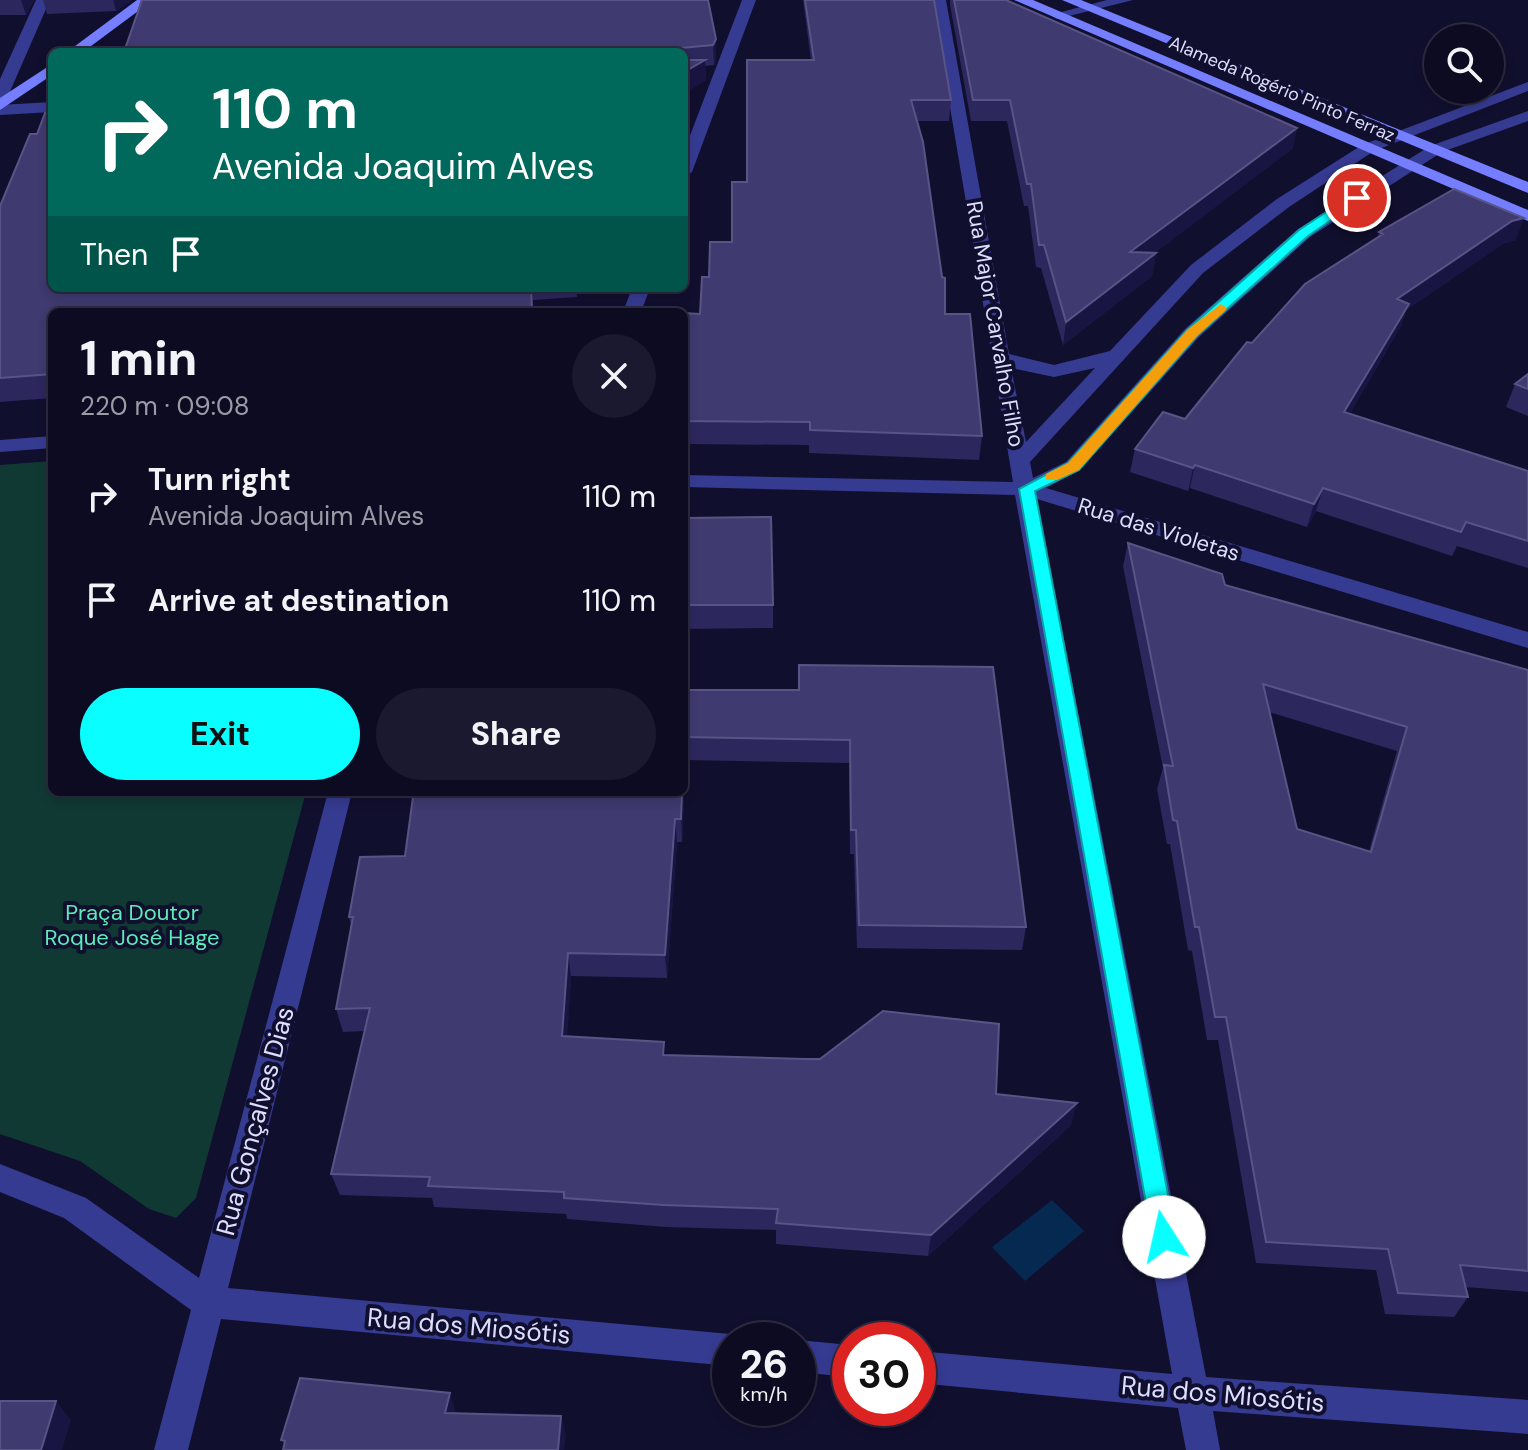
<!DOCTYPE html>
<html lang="en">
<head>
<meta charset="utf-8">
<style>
	:root { --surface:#0d0b22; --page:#1b192f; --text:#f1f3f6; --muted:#9a9ba5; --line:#2d2b40; --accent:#09ffff }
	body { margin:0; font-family:"DM Sans",sans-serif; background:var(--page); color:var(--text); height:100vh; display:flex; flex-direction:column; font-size:30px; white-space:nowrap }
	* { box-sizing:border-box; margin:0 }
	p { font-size:26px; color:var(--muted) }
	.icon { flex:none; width:44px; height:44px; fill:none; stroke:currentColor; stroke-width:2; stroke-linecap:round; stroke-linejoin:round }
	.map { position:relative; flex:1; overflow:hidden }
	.side { position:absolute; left:48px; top:308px; width:640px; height:488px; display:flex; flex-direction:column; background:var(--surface); border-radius:12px; box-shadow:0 4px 12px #0003,0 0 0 2px var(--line) }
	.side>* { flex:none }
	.guide { position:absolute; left:48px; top:48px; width:640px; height:244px; border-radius:12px; box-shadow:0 4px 12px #0003,0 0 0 2px var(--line); background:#00695c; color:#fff; overflow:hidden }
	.tools { position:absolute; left:1424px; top:24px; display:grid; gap:16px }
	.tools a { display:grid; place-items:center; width:80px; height:80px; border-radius:50%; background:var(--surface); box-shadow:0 4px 12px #0003,0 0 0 2px var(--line); font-size:40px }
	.speed { position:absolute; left:712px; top:1322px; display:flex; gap:16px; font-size:40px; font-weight:700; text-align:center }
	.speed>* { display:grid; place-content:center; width:104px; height:104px; border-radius:50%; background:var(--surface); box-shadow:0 4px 12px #0003,0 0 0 2px var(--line); line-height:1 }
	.speed small { font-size:20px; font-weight:400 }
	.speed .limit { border:12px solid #d22; background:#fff; color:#111 }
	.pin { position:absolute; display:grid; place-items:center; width:68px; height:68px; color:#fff; margin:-34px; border:4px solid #fff; border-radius:50%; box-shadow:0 2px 8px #0007 }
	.me { position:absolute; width:88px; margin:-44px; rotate:350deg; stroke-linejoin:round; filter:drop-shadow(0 0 6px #0008) }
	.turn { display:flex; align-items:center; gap:28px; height:168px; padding:0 32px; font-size:36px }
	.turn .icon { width:104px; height:104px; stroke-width:2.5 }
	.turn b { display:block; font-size:56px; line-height:68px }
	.then { display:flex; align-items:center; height:76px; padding:0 32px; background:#0003; gap:16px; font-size:30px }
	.round { display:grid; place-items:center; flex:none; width:84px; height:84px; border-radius:42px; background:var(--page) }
	.headline { display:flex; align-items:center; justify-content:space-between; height:136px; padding:0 32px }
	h1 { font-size:48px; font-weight:800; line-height:60px }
	.action { display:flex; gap:16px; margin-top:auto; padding:16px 32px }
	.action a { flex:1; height:92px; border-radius:48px; background:var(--accent); color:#111; font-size:32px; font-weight:800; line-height:92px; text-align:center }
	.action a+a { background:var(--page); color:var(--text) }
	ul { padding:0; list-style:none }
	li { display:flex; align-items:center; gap:24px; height:104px; padding:0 32px }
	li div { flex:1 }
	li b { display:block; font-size:30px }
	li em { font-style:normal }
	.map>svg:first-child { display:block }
	.green { fill:#113934 }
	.water { fill:#062951 }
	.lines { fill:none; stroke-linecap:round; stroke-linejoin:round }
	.street { fill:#363b92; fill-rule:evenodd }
	.secondary { fill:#747eff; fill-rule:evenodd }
	.wall { fill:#2c275d; fill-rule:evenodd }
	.shaded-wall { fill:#191543 }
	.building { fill:#3f3a6f; stroke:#585485; stroke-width:2; fill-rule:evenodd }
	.route { fill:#09ffff; stroke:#06a6a6; stroke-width:2 }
	.slow { fill:#f59e0b }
	.labels { text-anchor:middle; stroke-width:8; stroke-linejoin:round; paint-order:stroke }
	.far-street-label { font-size:18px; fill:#ddf; stroke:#110f2e }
	.street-label { font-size:22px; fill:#ddf; stroke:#110f2e }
	.park-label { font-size:22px; fill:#5becb9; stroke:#110f2e }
	.near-street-label { font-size:26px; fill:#ddf; stroke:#110f2e }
</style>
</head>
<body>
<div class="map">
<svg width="1528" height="1450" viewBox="0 0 1528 1450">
	<rect width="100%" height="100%" fill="#110f2e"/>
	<!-- green -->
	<path class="green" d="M52,461V792H306L196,1198L176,1218L149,1209L80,1161L0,1134V465Z"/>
	<!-- water -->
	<path class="water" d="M1052,1200L1084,1231L1025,1281L992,1247Z"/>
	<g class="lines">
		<!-- street -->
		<path class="street" d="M36,0H50L8,96L0,101V79Z
			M742,0H756L692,172L684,177V151Z
			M932,0H946L1009,354L1054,365L1110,351L1191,265L1277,199L1362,145L1528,82V91L1374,151L1289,207L1203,273L1030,462L1033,478L1066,462L1185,329L1298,229L1430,146L1528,111V121L1442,152L1310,237L1199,337L1080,470L1046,488L1528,632V648L1037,499L1206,1377L1528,1400V1434L1213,1411L1220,1450H1186L1178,1408L918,1383V1351L1172,1374L1015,495L684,487V475L1013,482ZM1011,368L1054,377L1095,368L1026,442Z
			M1107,0H1133L1057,19L1050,15Z
			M52,102V112L0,115V105Z
			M632,288H650L641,312H623Z
			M52,436V448L0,452V440Z
			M328,792H352L228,1288L730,1334L742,1340H730V1366L221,1319L188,1450H154L191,1310L64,1218L0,1192V1164L86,1198L199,1278Z
			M797,1340H798L850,1345V1377L798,1372Z"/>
		<!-- secondary -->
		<path class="secondary" d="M137,0H153L83,52H67Z
			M1014,0H1033L1528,210V221Z
			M1062,0H1081L1528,182V193Z
			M52,64V75L0,110V98Z"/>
	</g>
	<!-- wall -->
	<path class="wall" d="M0,0H34L26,15H0Z
		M43,0H132L116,11L47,14Z
		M141,0H708L716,60L714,65L705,66L706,80L684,93V52H124Z
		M803,0H934L951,100L949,121H917L945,314L982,436L979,460L809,453V445L684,444V313L700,314L709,277L732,242L747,182L811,60Z
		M950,0H1006L1297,128L1292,149L1154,253H1156L1152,276L1063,345L1041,268L1036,267L1028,206H1024L1007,121H971L950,5Z
		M37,134L52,288H576L577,297L533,300V312H52V398L0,402V206Z
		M1379,232L1516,240L1504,243L1406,310L1401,326L1350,413L1528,471V568L1457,546L1452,556L1316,511L1307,527L1190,488L1188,491L1130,472L1135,449L1185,419L1252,343L1377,238Z
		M1528,374V416L1506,407L1515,384Z
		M684,518L773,605V628L684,629Z
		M1128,543L1225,585L1528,670V1292L1465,1287L1468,1297L1454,1317L1385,1314L1376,1270L1256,1263L1218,1040H1207L1192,951L1188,950L1170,844H1167L1157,789L1163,768L1123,566ZM1269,712L1397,751L1369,851L1297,829Z
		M799,665L1026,927L1022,950L857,948L854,854H850L849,763L685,760L684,789V690H799Z
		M433,792H684L682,842H677L667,978L571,976L567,1036L665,1055L996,1094L1071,1125L928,1256L776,1244V1230L666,1227L567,1219L566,1214L434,1207L432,1198L340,1195L331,1174L365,1031L343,1032L336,1009L351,925L349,917L405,856Z"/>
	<!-- shaded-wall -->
	<path class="shaded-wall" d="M21,0H34L26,15Z
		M113,0H132L116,11Z
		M716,39V60L714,65L713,45Z
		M705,60L706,80L684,93V72Z
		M1297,128L1292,149L1126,275L1130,252Z
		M1524,218L1516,240L1504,243L1406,310L1401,326L1337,435L1344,412L1397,299L1512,221Z
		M1156,253L1152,276L1063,345L1066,322Z
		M1195,465L1190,488L1188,491L1193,468Z
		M1323,488L1316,511L1307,527L1314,504Z
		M684,739L685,760L684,789Z
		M682,792H684L682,842L681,819Z
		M675,819L677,842L667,978L665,955Z
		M568,953L571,976L566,1059L562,1036Z
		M1077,1103L1071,1125L928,1256L931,1235Z
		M450,1393L456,1412L452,1431L445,1413Z
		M56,1401L71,1420L62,1450H41Z
		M561,1416L566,1435L564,1450H558Z"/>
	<!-- building -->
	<path class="building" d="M142,0H708L716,39L713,45L681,48V52H124Z
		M805,0H934L951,100H911L923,142L942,277L945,278V314H970L982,436L810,430V422L684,421V313L700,314L702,277H709L710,242H732V182H747V60H814Z
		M954,0H1006L1297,128L1130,252L1156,253L1066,322L1044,245H1039L1031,184H1027L1010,100H973Z
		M684,60H705L684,72Z
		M45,113H52V288H531L532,312H52V374L0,378V206L30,134H37Z
		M1454,189L1524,218L1512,221L1397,299L1409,304L1344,412L1528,471V541L1466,522L1461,532L1323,488L1314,504L1195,465L1193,468L1135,449L1163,412L1185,419L1247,342L1252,343L1305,284L1383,234L1379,232Z
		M1528,374V389L1515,384Z
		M771,517L773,605H684V518Z
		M1128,543L1222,574L1225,585L1528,670V1271L1460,1265L1468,1297L1398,1293L1388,1249L1266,1242L1226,1017H1215L1199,927H1195L1177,821L1173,820L1164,765L1173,766ZM1263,684L1407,727L1371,852L1297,829Z
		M799,665L993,667L1026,927L859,925L856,830H851L850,740L684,737V690H799Z
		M433,792H682L681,819H675L665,955L568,953L562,1036L664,1042L663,1055L804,1059H820L883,1011L999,1024L996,1094L1077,1103L931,1235L776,1223L778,1209L664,1205L564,1198V1192L428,1186L430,1177L331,1174L370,1008L336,1009L353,917H349L360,857L405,856L413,797L432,796Z
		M300,1378L450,1393L445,1413L561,1416L558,1450H283L285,1441L281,1440Z
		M0,1401H56L41,1450H0Z"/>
	<!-- route -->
	<path class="route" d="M1352,195L1363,198L1308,236L1197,336L1079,470L1035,491L1176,1237L1173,1245L1164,1248L1156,1245L1152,1237L1019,489L1068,463L1187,330L1299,230Z"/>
	<!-- slow -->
	<path class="slow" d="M1221,304L1227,308L1225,311L1197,336L1079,470L1057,480H1046V474L1068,463L1187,330Z"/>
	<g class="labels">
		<!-- far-street labels -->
		<g class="far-street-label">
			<text transform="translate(1282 89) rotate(23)" y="6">Alameda Rogério Pinto Ferraz</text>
		</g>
		<!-- street labels -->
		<g class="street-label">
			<text transform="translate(996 324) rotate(80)" y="8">Rua Major Carvalho Filho</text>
			<text transform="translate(1159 529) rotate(17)" y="8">Rua das Violetas</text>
		</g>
		<!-- park labels -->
		<g class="park-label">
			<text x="132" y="920">Praça Doutor<tspan x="132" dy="25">Roque José Hage</tspan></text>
		</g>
		<!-- near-street labels -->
		<g class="near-street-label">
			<text transform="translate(255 1121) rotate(-75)" y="9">Rua Gonçalves Dias</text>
			<text transform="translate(469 1326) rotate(5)" y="9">Rua dos Miosótis</text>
			<text transform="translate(1223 1394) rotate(5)" y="9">Rua dos Miosótis</text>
		</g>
	</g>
</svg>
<div class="tools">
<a><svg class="icon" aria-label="search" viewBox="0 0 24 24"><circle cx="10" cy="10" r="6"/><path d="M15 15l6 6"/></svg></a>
</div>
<div class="speed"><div>26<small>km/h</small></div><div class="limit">30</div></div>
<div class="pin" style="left:1357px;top:198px;background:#d93025"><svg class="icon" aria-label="arrive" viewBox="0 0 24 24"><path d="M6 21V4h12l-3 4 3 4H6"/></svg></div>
<svg class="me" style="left:1164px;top:1237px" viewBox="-20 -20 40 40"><circle r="19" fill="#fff"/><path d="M0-13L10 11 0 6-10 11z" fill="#09ffff"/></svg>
<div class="guide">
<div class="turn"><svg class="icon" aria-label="right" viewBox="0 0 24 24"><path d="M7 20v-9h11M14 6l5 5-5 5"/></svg><div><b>110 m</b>Avenida Joaquim Alves</div></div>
<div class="then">Then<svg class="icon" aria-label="arrive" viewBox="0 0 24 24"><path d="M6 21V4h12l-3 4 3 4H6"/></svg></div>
</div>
<section class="side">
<div class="headline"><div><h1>1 min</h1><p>220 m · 09:08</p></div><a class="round"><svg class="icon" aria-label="close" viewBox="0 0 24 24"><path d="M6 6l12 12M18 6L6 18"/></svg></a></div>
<ul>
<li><svg class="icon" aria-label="right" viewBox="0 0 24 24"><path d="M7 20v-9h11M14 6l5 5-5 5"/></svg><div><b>Turn right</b><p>Avenida Joaquim Alves</p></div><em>110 m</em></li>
<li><svg class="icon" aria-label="arrive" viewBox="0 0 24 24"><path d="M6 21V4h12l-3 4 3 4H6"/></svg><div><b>Arrive at destination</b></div><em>110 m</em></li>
</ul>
<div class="action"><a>Exit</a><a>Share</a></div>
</section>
</div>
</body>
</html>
